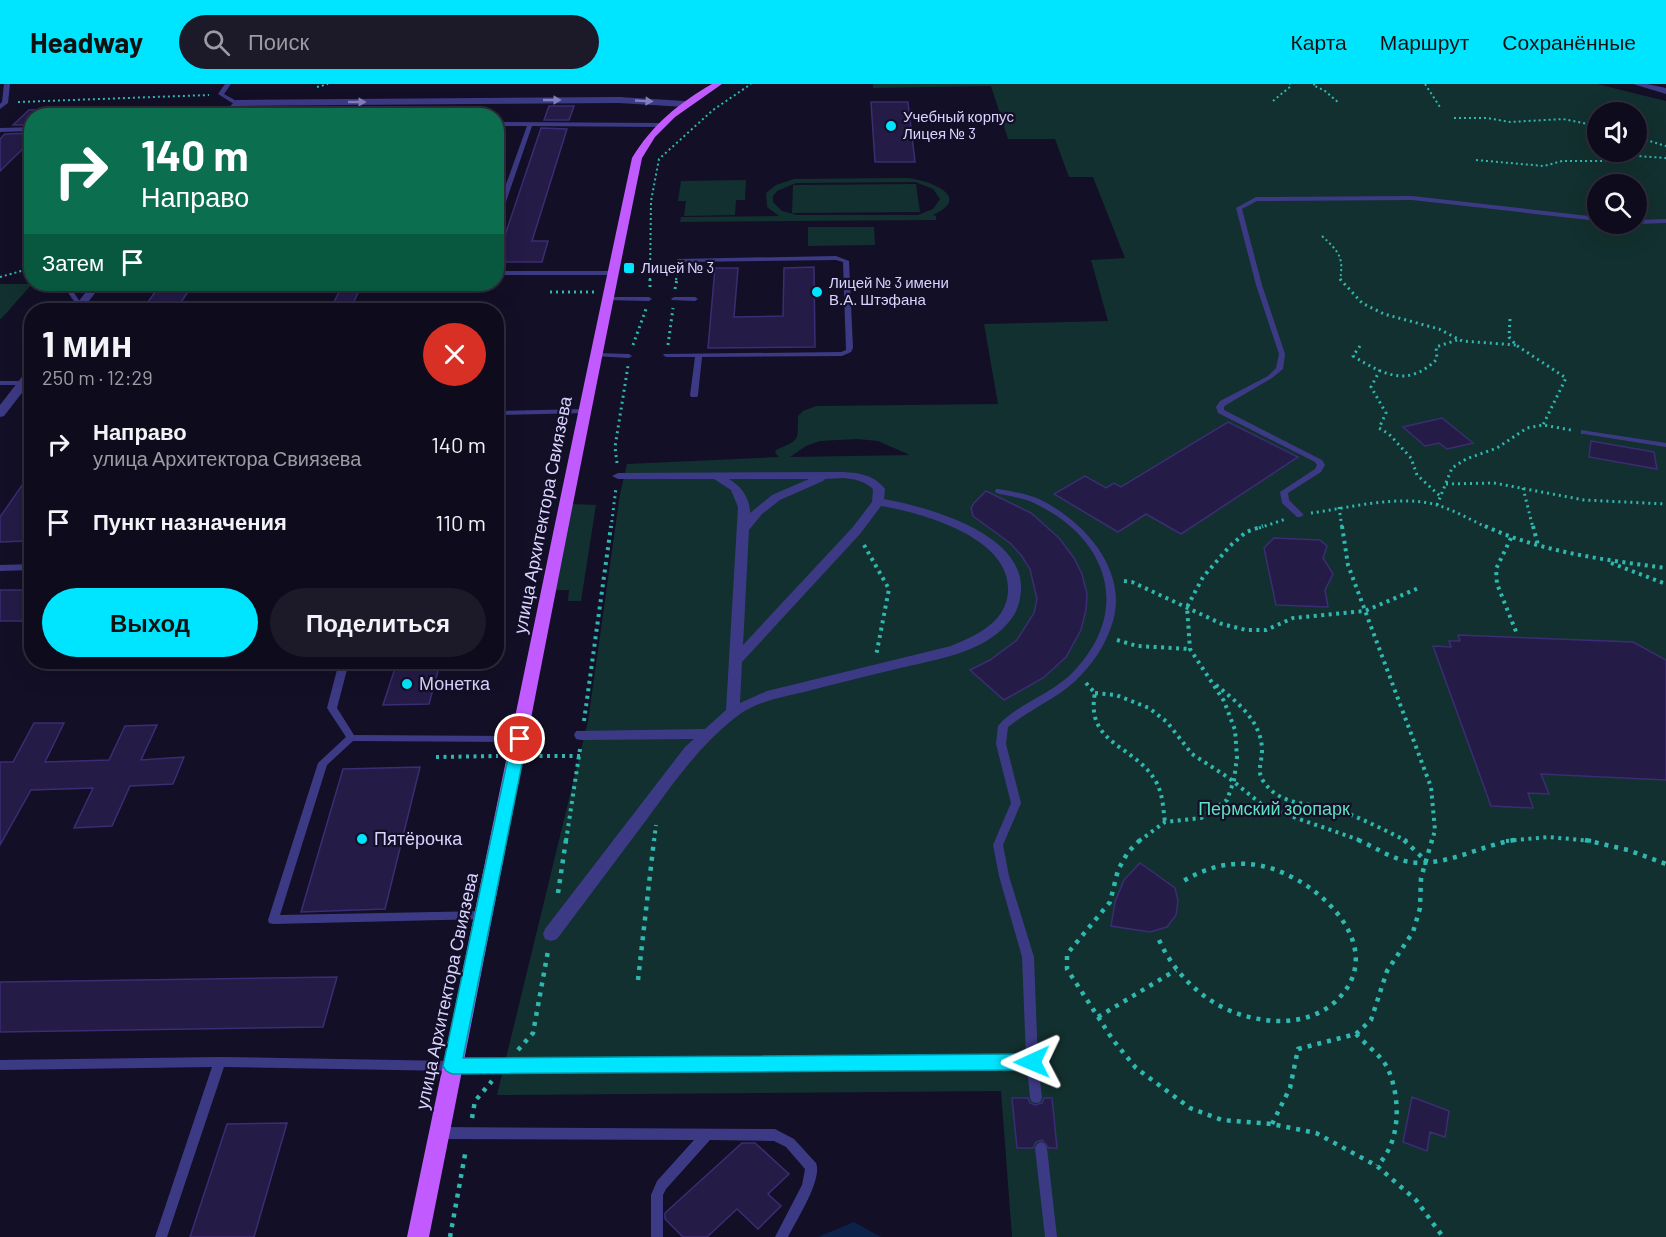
<!DOCTYPE html>
<html lang="ru">
<head>
<meta charset="utf-8">
<style>
	:root { --surface:#0e0b1c; --page:#1c1929; --text:#f1f3f6; --muted:#9b9ba3; --line:#2e2b3b; --accent:#00e5ff }
	body { margin:0; font-family:Barlow,sans-serif; background:var(--page); color:var(--text); height:100vh; display:flex; flex-direction:column; font-size:22px; white-space:nowrap }
	* { box-sizing:border-box; margin:0 }
	p { font-size:20px; color:var(--muted) }
	.icon { flex:none; width:33px; height:33px; fill:none; stroke:currentColor; stroke-width:2; stroke-linecap:round; stroke-linejoin:round }
	.map { position:relative; flex:1; overflow:hidden }
	.side { position:absolute; left:24px; top:219px; width:480px; height:366px; display:flex; flex-direction:column; background:var(--surface); border-radius:24px; box-shadow:0 6px 24px #0002,0 0 0 2px var(--line) }
	.side>* { flex:none }
	.guide { position:absolute; left:24px; top:24px; width:480px; height:183px; border-radius:24px; box-shadow:0 6px 24px #0002,0 0 0 2px var(--line); background:#0b6e4f; color:#fff; overflow:hidden }
	.tools { position:absolute; left:1587px; top:18px; display:grid; gap:12px }
	.tools a { display:grid; place-items:center; width:60px; height:60px; border-radius:50%; background:var(--surface); box-shadow:0 6px 24px #0002,0 0 0 2px var(--line); font-size:30px }
	.pin { position:absolute; display:grid; place-items:center; width:51px; height:51px; color:#fff; margin:-26px; border:3px solid #fff; border-radius:50%; box-shadow:0 2px 6px #0007 }
	.me { position:absolute; width:66px; margin:-33px; rotate:269deg; stroke-linejoin:round; filter:drop-shadow(0 0 4px #0008) }
	.turn { display:flex; align-items:center; gap:21px; height:126px; padding:0 18px; font-size:27px }
	.turn .icon { width:78px; height:78px; stroke-width:2.5 }
	.turn b { display:block; font-size:42px; line-height:51px }
	.then { display:flex; align-items:center; height:57px; padding:0 18px; background:#0003; gap:12px; font-size:22px }
	.round { display:grid; place-items:center; flex:none; width:63px; height:63px; border-radius:32px; background:var(--page) }
	.headline { display:flex; align-items:center; justify-content:space-between; height:102px; padding:0 18px }
	h1 { font-size:36px; font-weight:700; line-height:45px }
	.button { display:flex; gap:12px; margin-top:auto; padding:12px 18px }
	.button a { flex:1; height:69px; border-radius:36px; background:var(--accent); color:#111; font-size:24px; font-weight:700; line-height:69px; text-align:center }
	.button a+a { background:var(--page); color:var(--text) }
	ul { padding:0; list-style:none }
	li { display:flex; align-items:center; gap:18px; height:78px; padding:0 18px }
	li div { flex:1 }
	li b { display:block; font-size:22px }
	li em { font-style:normal }
	header { display:flex; align-items:center; gap:36px; box-sizing:border-box; height:84px; padding:0 30px; background:var(--accent); color:#111 }
	header strong { font-size:28px }
	nav { display:flex; gap:33px; margin-inline-start:auto; font-size:21px }
	.search { width:420px; height:54px; background:var(--page); display:flex; align-items:center; gap:15px; box-sizing:border-box; padding:0 21px; border-radius:33px; color:var(--muted); font-size:22px }
	.map>svg:first-child { display:block }
	.green { fill:#12302f; fill-rule:evenodd }
	.water { fill:#0c2248 }
	.building { fill:#241b47; stroke:#3b2d73; stroke-width:1.5 }
	.lines { fill:none; stroke-linecap:round; stroke-linejoin:round }
	.path-far3 { stroke:#2fb8b0; stroke-width:2; stroke-dasharray:2 3; stroke-linecap:butt }
	.path-far2 { stroke:#2fb8b0; stroke-width:3; stroke-dasharray:2 4; stroke-linecap:butt }
	.path-far1 { stroke:#2fb8b0; stroke-width:4; stroke-dasharray:3 4.5; stroke-linecap:butt }
	.path { stroke:#2fb8b0; stroke-width:4.5; stroke-dasharray:4 6; stroke-linecap:butt }
	.service { fill:#3d3a85; fill-rule:evenodd }
	.pedestrian { fill:#3d3a85; fill-rule:evenodd }
	.minor { fill:#3d3a85; fill-rule:evenodd }
	.primary { fill:#c25bff; fill-rule:evenodd }
	.oneway { fill:#837fbc }
	.route { fill:#00e5ff; stroke:#0095a6; stroke-width:1.5 }
	.poi-dot { fill:#00e5ff; stroke:#130f26; stroke-width:2 }
	.labels { text-anchor:middle; stroke-width:4.5; stroke-linejoin:round; paint-order:stroke }
	.far-poi-label { font-size:15px; fill:#d9d4ff; stroke:#130f26; text-anchor:start }
	.street-label { font-size:18px; fill:#d9d4ff; stroke:#130f26 }
	.poi-label { font-size:18px; fill:#d9d4ff; stroke:#130f26; text-anchor:start }
	.park-label { font-size:18px; fill:#5fe0c0; stroke:#130f26 }
</style>
</head>
<body>
<header>
<strong>Headway</strong>
<div class="search"><svg class="icon" aria-label="search" viewBox="0 0 24 24"><circle cx="10" cy="10" r="6"/><path d="M15 15l6 6"/></svg>Поиск</div>
<nav><a>Карта</a><a>Маршрут</a><a>Сохранённые</a></nav>
</header>
<div class="map">
<svg width="1666" height="1153" viewBox="0 0 1666 1153">
	<rect width="100%" height="100%" fill="#130f26"/>
	<!-- green -->
	<path class="green" d="M873,0H1597L1666,17V1153H1012L1001,1007L497,1011L588,637L620,410L627,380L779,373L775,369L776,366C802,355 797,356 798,332L803,327L816,322L998,320L984,240L1108,237L1091,176L1125,174L1093,93H1069L1055,55H1008L991,2L873,4ZM1598,28H1636V68H1598ZM1598,100H1636V140H1598ZM857,355L878,357L910,371L790,373L806,362L820,357Z
		M907,94C928,96 974,112 933,131L936,132V136L680,138L681,133L779,132L767,123L766,109L776,101L794,95ZM915,98L933,105L940,115L933,125L918,131H797L782,127L773,118V112L777,107L796,99Z
		M746,96L745,116H736L735,131L684,132L686,117H678L681,97Z
		M916,100L920,128L792,129L793,101Z
		M808,143H874L875,161L808,162Z
		M0,200H32L1,235H0Z
		M571,420L596,421L581,517H568L569,506H553Z"/>
	<!-- water -->
	<path class="water" d="M854,1138L881,1153H818Z"/>
	<!-- building -->
	<path class="building" d="M871,18H908L915,78H875Z
		M549,22H574L569,36H544Z
		M64,25L57,32H32V41H13L29,26Z
		M541,44L567,45L532,157H548L542,178H496Z
		M32,49V56L0,87V55L5,50Z
		M814,183L815,263L708,264L715,184H738L734,233L783,232L784,184Z
		M161,200H193L176,226H142Z
		M343,200H362L350,226H330Z
		M1442,334L1473,359L1447,365L1439,359L1425,362L1403,343Z
		M1228,338L1298,373L1181,450L1146,430L1118,448L1054,410L1085,392L1106,404L1114,399L1121,403Z
		M1591,357L1654,368L1657,385L1589,373Z
		M32,387V448L26,457L0,458V433Z
		M986,407L1031,429L1059,454L1074,474L1082,490L1087,510L1086,526L1081,546L1066,573L1043,594L1004,616L970,586L990,576L1017,556L1034,529L1037,515L1030,485L1021,471L1010,459L973,432L971,424L974,419Z
		M1274,454L1320,456L1327,462L1323,474L1333,490L1325,506L1328,523L1276,521L1264,464Z
		M0,506H32V537H0Z
		M1458,551L1633,558L1666,576V696L1541,690L1549,710L1528,709L1533,724L1491,722L1433,562L1451,563L1449,557H1460Z
		M397,578L440,580L429,620L383,621Z
		M34,639H64L45,678L109,676L125,642L157,641L141,676L184,673L173,700L130,702L112,742L74,744L93,704L31,706L0,761V678H13Z
		M420,683L385,825L301,828L343,685Z
		M1140,779L1175,804L1178,817L1176,831L1167,843L1150,848L1111,842L1115,818L1124,796Z
		M337,893L323,943L0,948V898Z
		M1412,1013L1449,1027L1445,1053L1430,1048L1427,1067L1403,1058Z
		M1012,1014H1028L1030,1019L1035,1021L1042,1019L1044,1014H1052L1057,1064H1049L1042,1056L1036,1058L1033,1064H1017Z
		M287,1039L254,1153H190L227,1040Z
		M742,1059H755L789,1090L768,1110L781,1122L758,1145L737,1125L707,1153H683L665,1135V1129Z"/>
	<g class="lines">
		<!-- path-far3 -->
		<path class="path-far3" d="M1315,0L1313,1L1325,7L1339,19
			M1425,0L1440,23
			M317,3L328,0
			M1273,17L1291,2L1290,0
			M18,18L209,11
			M1454,34H1487L1510,38L1563,35L1598,42
			M1636,53L1666,62
			M1476,76L1544,82L1562,77H1616L1637,72L1666,74
			M1322,152C1339,168 1344,173 1340,196
			M0,193L32,184
			M650,196L651,117L659,75L713,26L751,0
			M676,196L678,186"/>
		<!-- path-far2 -->
		<path class="path-far2" d="M650,195V204
			M1340,195L1362,219L1384,230L1439,245L1462,257L1516,261
			M675,205L677,195
			M550,208H594
			M1510,235L1509,253L1516,261L1566,294L1543,341
			M633,261L646,225
			M668,261L673,224
			M1360,262L1353,272C1384,291 1408,304 1437,275L1436,263L1457,256
			M24,274L32,265
			M1380,286L1371,303L1386,329L1379,344L1389,350L1411,374L1417,391L1440,412
			M617,379L615,363L628,282
			M1446,400L1494,399L1584,416L1666,420
			M1523,404L1533,444
			M1437,421L1452,384L1466,375L1497,364L1527,344L1543,341L1571,346
			M1339,423L1342,444
			M1311,429C1348,424 1401,410 1437,421C1454,426 1471,436 1488,444
			M611,444L616,404
			M1259,444L1286,435"/>
		<!-- path-far1 -->
		<path class="path-far1" d="M1342,442L1348,481L1431,703L1435,746L1432,757
			M1485,442C1541,468 1605,476 1666,484
			M1533,442L1538,461
			M1511,454L1496,485L1497,500L1517,550
			M864,461L889,505L876,572
			M1611,479L1666,500
			M1124,497L1132,498L1222,540L1246,546H1266L1293,534L1365,527L1421,503
			M1117,556L1137,562L1190,565
			M1086,599L1095,609C1085,660 1134,661 1155,696C1163,709 1163,724 1165,738
			M1216,601C1237,618 1262,637 1262,667C1262,678 1256,688 1264,698C1282,725 1318,718 1344,728C1365,736 1386,747 1407,757
			M1095,609L1116,611L1149,624L1167,638L1192,670L1229,694L1265,723L1362,757
			M584,637L611,442
			M532,672H580
			M436,673L498,672
			M566,757L580,665
			M654,757L656,741
			M1139,757L1165,738L1201,734L1227,716L1234,696L1237,673L1235,646L1224,617L1190,565L1187,523L1203,493L1230,462L1246,448L1263,442
			M1506,757L1548,753L1593,757"/>
		<!-- path -->
		<path class="path" d="M1140,756L1128,768L1118,786L1110,818L1067,870V885L1113,956L1136,984L1190,1024L1222,1036L1272,1040L1316,1049L1377,1082L1416,1116L1443,1153
			M1358,756C1375,763 1392,775 1410,778C1446,783 1481,761 1515,756
			M1404,756L1426,777
			M1585,756L1628,766L1666,780
			M558,809L566,756
			M1159,856C1177,895 1211,925 1253,934C1282,940 1312,938 1335,918C1396,862 1309,784 1249,780C1224,778 1201,786 1180,799
			M638,896L654,756
			M1098,933L1176,886
			M1356,950C1365,960 1382,972 1388,985C1401,1015 1401,1058 1377,1082
			M518,966L533,949L548,867
			M472,1034L475,1017L492,997
			M1272,1040L1290,1004L1298,965L1356,950L1371,936L1387,887L1413,848L1420,824L1421,794L1432,756
			M450,1153L466,1065"/>
		<!-- service -->
		<path class="service" d="M4,0H10L8,19L0,25V20L2,18Z
			M225,0H231L224,10L238,18V20H234L218,10Z
			M496,38L660,39L663,41L660,43L532,42L499,138L496,140V128L527,42H496Z
			M32,43V47L0,48V44Z
			M1412,112L1598,133V137L1412,116L1257,117L1242,125L1262,201L1285,270L1283,285L1272,294L1226,321L1224,323V326L1322,376L1325,381L1321,388L1288,409L1289,416L1304,431L1300,433H1297L1282,419L1280,408L1315,385L1317,381L1315,378L1218,329L1216,323L1220,317L1268,292L1276,284L1279,270L1256,201L1236,124L1256,113Z
			M1666,135V139L1636,140H1635H1636V136Z
			M836,172L849,177L853,264L851,268L842,272L702,273L698,311L697,313H691L690,311L695,273H666L663,271L664,270L841,268L846,266L843,178L836,176L679,178L677,177V175Z
			M496,187H612L615,189L612,191H496Z
			M62,200H68L83,222L82,223H78Z
			M607,213H649L652,215L649,217L605,216L604,215Z
			M674,213H695L698,215L695,217L672,216L671,215Z
			M596,269L629,270L632,272L629,274L594,272L593,271Z
			M0,297H32V301H0Z
			M585,325L589,327L588,329L496,331V327Z
			M1581,346L1666,359V363L1584,350H1581Z
			M996,405H999C1013,408 1030,410 1043,417C1087,440 1131,490 1111,543C1105,561 1095,576 1082,590C1062,613 1031,624 1008,643L1006,660L1021,719L1003,761L1009,792L1034,873L1038,978L1042,1014L1040,1018L1036,1019L1032,1018L1030,1014L1027,983L452,987L224,983L167,1153H155L212,983L0,986V976L220,973L452,977L1026,973L1022,873L999,792L993,761L1011,719L996,660L998,642C1016,620 1055,609 1075,586C1132,525 1107,454 1036,420C1024,414 1009,412 996,409L995,407Z
			M32,480V486L0,487V481Z
			M339,578H349L337,624L354,651L520,652L523,653L525,655L523,657L520,658L353,657L327,681L280,831L485,827L489,828L490,831L489,834L485,835L273,840L269,839L268,836L318,679L346,653L327,624Z
			M438,1043L775,1045L794,1055L816,1079C823,1095 796,1137 788,1153H775L802,1101L805,1085L786,1063L774,1057L710,1056L666,1105L663,1111V1153H651V1111L657,1097L694,1056L438,1055L434,1053L432,1049L434,1045Z
			M1041,1058L1045,1060L1047,1064L1057,1153H1045L1035,1064L1037,1060Z"/>
		<!-- pedestrian -->
		<path class="pedestrian" d="M843,388C860,389 874,391 885,405L884,415C927,423 1024,449 1021,506C1020,519 1017,529 1008,539C981,571 931,576 892,586C863,593 834,600 804,608C782,613 755,618 736,633C700,661 674,698 647,735C617,775 587,815 557,855L551,857L545,855L543,850L545,845L685,663L694,655L581,656L576,655L574,651L576,647L705,645L726,626L738,423L731,406L714,395H618L612,392L618,389ZM843,394C855,395 864,397 873,405L872,418L852,444L743,561L749,446L762,430L780,416L823,397L825,395ZM729,395H809L772,411L750,429C750,414 741,402 729,395ZM881,422C923,429 1012,454 1008,508C1006,538 976,552 951,562L767,607L740,619L742,578L860,450Z"/>
		<!-- minor -->
		<path class="minor" d="M1633,0H1647L1666,4V10Z
			M619,13L685,17L689,20L685,23L619,19L238,22L230,32H221L236,16Z
			M92,200H102L82,226H72Z
			M32,284V296L4,332L0,333V321L28,285Z"/>
		<!-- primary -->
		<path class="primary" d="M712,0H722L675,33L655,53L642,74C569,433 501,793 429,1153H407C483,793 555,433 632,74C652,41 679,19 712,0Z"/>
	</g>
	<!-- one-way arrows -->
	<defs><path id="oneway-solid" d="M-6-.8H1V-3.2L6.5 0L1 3.2V.8H-6Z" transform="scale(1.5)"/></defs>
	<g class="oneway">
		<use href="#oneway-solid" transform="translate(552 16)"/>
		<use href="#oneway-solid" transform="translate(644 17) rotate(3)"/>
		<use href="#oneway-solid" transform="translate(357 18)"/>
	</g>
	<!-- route -->
	<path class="route" d="M520,650L527,655L463,974L1032,970L1038,973L1041,978L1038,984L1032,986L452,990L446,987L443,982L512,655Z"/>
	<!-- markers -->
	<g class="poi-dot">
		<circle cx="891" cy="42" r="6"/>
		<rect x="623" y="178" width="12" height="12" rx="3"/>
		<circle cx="817" cy="208" r="6"/>
		<circle cx="407" cy="600" r="6"/>
		<circle cx="362" cy="755" r="6"/>
	</g>
	<g class="labels">
		<!-- far-poi labels -->
		<g class="far-poi-label">
			<text x="903" y="38">Учебный корпус<tspan x="903" dy="17">Лицея № 3</tspan></text>
			<text x="641" y="189">Лицей № 3</text>
			<text x="829" y="204">Лицей № 3 имени<tspan x="829" dy="17">В.А. Штэфана</tspan></text>
		</g>
		<!-- street labels -->
		<g class="street-label">
			<text transform="translate(543 431) rotate(-79)" y="6">улица Архитектора Свиязева</text>
			<text transform="translate(447 907) rotate(-78)" y="6">улица Архитектора Свиязева</text>
		</g>
		<!-- poi labels -->
		<g class="poi-label">
			<text x="419" y="606">Монетка</text>
			<text x="374" y="761">Пятёрочка</text>
		</g>
		<!-- park labels -->
		<g class="park-label">
			<text x="1274" y="731">Пермский зоопарк</text>
		</g>
	</g>
</svg>
<div class="tools">
<a><svg class="icon" aria-label="sound" viewBox="0 0 24 24"><path d="M4 9h4l5-4v14l-5-4H4zM17 9q2 3 0 6"/></svg></a>
<a><svg class="icon" aria-label="search" viewBox="0 0 24 24"><circle cx="10" cy="10" r="6"/><path d="M15 15l6 6"/></svg></a>
</div>
<div class="pin" style="left:520px;top:655px;background:#d93025"><svg class="icon" aria-label="arrive" viewBox="0 0 24 24"><path d="M6 21V4h12l-3 4 3 4H6"/></svg></div>
<svg class="me" style="left:1032px;top:978px" viewBox="-20 -20 40 40"><path d="M0-17L14 15 0 8-14 15z" fill="#00e5ff" stroke="#fff" stroke-width="4"/></svg>
<div class="guide">
<div class="turn"><svg class="icon" aria-label="right" viewBox="0 0 24 24"><path d="M7 20v-9h11M14 6l5 5-5 5"/></svg><div><b>140 m</b>Направо</div></div>
<div class="then">Затем<svg class="icon" aria-label="arrive" viewBox="0 0 24 24"><path d="M6 21V4h12l-3 4 3 4H6"/></svg></div>
</div>
<section class="side">
<div class="headline"><div><h1>1 мин</h1><p>250 m · 12:29</p></div><a class="round" style="background:#d93025;color:#fff"><svg class="icon" aria-label="close" viewBox="0 0 24 24"><path d="M6 6l12 12M18 6L6 18"/></svg></a></div>
<ul>
<li><svg class="icon" aria-label="right" viewBox="0 0 24 24"><path d="M7 20v-9h11M14 6l5 5-5 5"/></svg><div><b>Направо</b><p>улица Архитектора Свиязева</p></div><em>140 m</em></li>
<li><svg class="icon" aria-label="arrive" viewBox="0 0 24 24"><path d="M6 21V4h12l-3 4 3 4H6"/></svg><div><b>Пункт назначения</b></div><em>110 m</em></li>
</ul>
<div class="button"><a>Выход</a><a>Поделиться</a></div>
</section>
</div>
</body>
</html>
